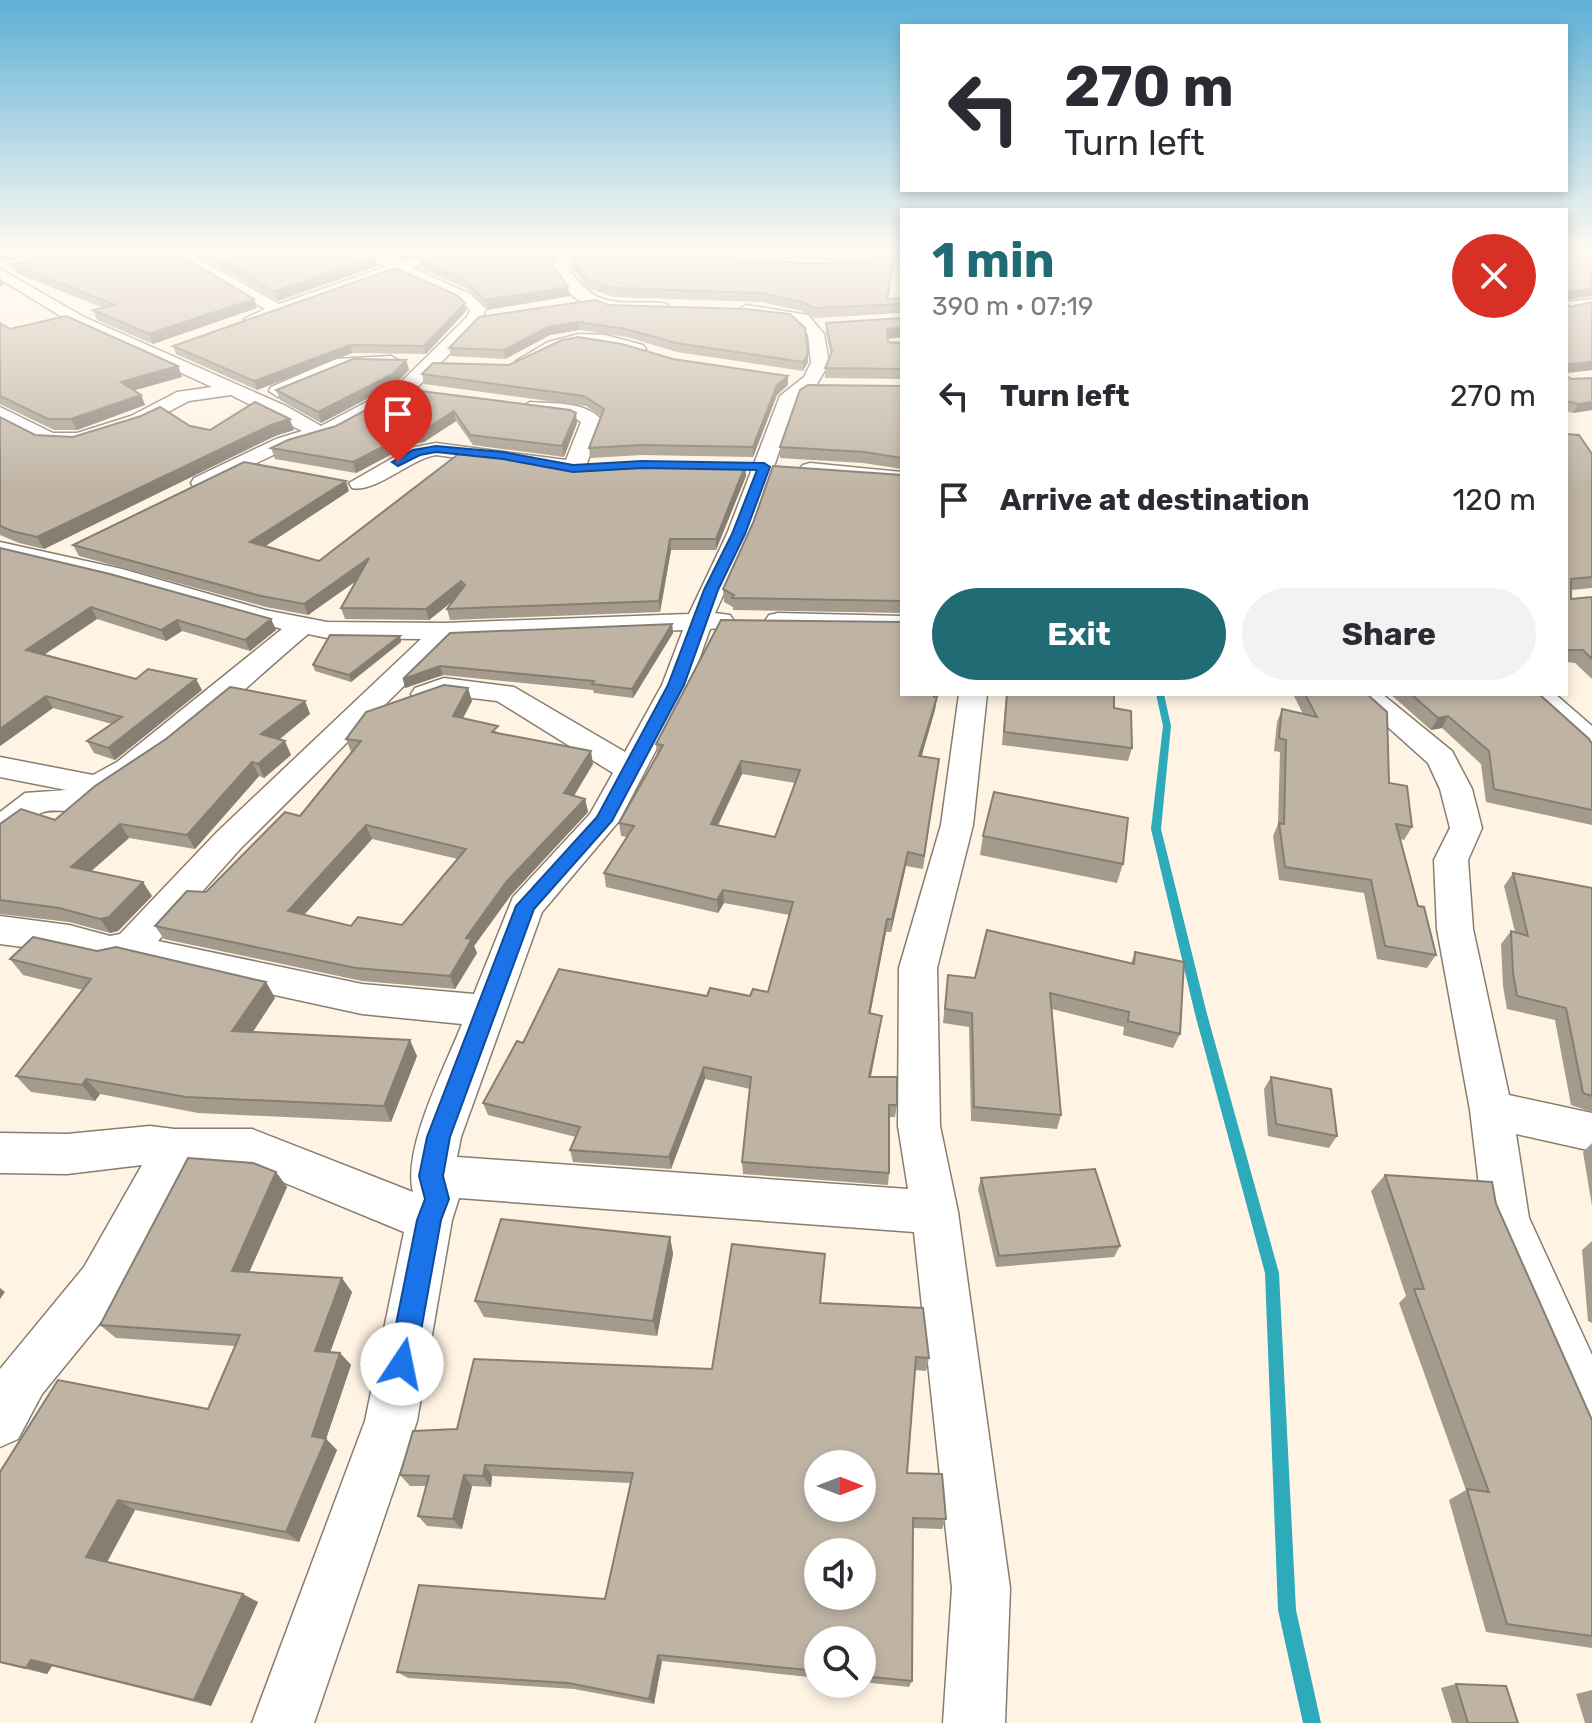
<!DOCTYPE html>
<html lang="en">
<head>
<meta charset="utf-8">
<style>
	:root { --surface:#fff; --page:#f2f2f3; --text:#2b2b33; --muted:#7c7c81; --accent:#216b75 }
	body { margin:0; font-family:Rubik,sans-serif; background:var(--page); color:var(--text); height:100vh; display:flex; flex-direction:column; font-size:30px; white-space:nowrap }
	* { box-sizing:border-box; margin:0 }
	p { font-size:26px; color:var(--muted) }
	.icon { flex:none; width:44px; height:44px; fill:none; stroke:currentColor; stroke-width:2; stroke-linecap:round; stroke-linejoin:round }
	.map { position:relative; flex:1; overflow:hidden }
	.side { position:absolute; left:900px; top:208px; width:668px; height:488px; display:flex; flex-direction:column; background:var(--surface); border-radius:0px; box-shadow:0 4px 12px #0003 }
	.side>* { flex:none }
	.hud { position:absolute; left:900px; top:24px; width:668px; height:168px; border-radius:0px; box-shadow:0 4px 12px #0003; background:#fff; color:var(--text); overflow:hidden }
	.needle { width:52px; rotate:90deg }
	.tools { position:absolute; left:804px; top:1450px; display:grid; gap:16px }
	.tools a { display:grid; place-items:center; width:72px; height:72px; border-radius:50%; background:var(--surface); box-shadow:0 4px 12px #0003; font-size:40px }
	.pin { position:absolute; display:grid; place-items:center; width:68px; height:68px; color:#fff; margin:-82px -34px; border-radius:50% 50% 50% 0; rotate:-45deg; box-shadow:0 0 8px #0007 }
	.pin .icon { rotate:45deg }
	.me { position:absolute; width:88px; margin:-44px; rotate:11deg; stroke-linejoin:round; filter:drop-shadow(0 0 6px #0008) }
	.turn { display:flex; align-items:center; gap:28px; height:168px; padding:0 32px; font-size:36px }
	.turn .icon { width:104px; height:104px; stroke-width:2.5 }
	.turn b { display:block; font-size:56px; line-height:68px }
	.round { display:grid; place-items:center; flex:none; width:84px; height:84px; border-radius:42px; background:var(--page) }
	.head { display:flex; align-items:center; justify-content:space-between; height:136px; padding:0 32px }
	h1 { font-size:48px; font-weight:700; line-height:60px; color:var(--accent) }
	.action { display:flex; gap:16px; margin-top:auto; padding:16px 32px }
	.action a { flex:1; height:92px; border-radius:48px; background:var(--accent); color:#fff; font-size:32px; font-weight:700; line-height:92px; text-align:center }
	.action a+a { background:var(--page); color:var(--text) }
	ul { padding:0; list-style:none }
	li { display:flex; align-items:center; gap:24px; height:104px; padding:0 32px }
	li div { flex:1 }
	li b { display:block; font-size:30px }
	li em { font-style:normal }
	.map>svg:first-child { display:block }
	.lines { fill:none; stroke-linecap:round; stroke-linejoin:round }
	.stream { fill:#2dabba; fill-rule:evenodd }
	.minor-casing { stroke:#887d6f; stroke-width:3 }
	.minor { fill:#fff; fill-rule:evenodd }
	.wall { fill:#a49b8d; fill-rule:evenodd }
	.shaded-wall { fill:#867e73 }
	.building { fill:#bfb4a4; stroke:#867e73; stroke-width:2; fill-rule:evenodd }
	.route { fill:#1a73e8; stroke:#114b97; stroke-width:2 }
</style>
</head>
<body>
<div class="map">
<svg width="1592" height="1723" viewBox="0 0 1592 1723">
	<rect width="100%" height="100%" fill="#fff3e3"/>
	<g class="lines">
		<!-- stream -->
		<path class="stream" d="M868,250H873L902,261V263Z
			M1156,694H1164L1171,726L1161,829L1207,1014L1279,1273L1296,1610L1321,1723H1303L1278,1610L1265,1273L1195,1014L1151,829L1163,726Z"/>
		<!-- minor casing -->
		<g class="minor-casing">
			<path id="minor" d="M19,250H42L60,257L53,261Z
				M167,250H184L279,304L385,267L352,250H370L399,262L457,250H482L480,253L412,268L470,294L486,309L480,322L411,394L338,433L290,447L202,489L194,488L191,483L194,478L276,439L302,431L231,395L189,401L145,424L79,445L42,443L0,421V407L53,433H77L131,416L177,392L212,387L72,323L0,279V269L84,317L286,406L321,426L397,386L467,317L470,310L460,300L397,272L252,324L244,319L265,309Z
				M616,250H653L646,254L567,266C597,310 613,301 662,303L668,305V311C645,316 592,312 574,297C564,289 559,275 552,265L564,257Z
				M682,250L766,258L871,260L878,264L871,268C832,268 709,273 682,250Z
				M1583,250H1592V255Z
				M1592,299V309L1566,312V302Z
				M746,305L808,315L824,334L829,363L817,384L797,399L751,534L715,613L730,615L734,621L730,627L710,629L690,685L619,821L542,912L461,1137L457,1157L908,1189L898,1126L899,968L941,825L959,694H987L973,825L937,968L940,1126L958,1212L1010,1588L1005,1723H943L952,1588L914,1232L459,1198L452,1220L417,1421L314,1723H252L365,1421L404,1232L251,1169H186L118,1301L42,1394L18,1439L0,1447V1369L84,1267L142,1165L67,1174L0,1173V1133L67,1134L150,1126L174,1129H252L413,1192C402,1149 445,1067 462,1024L362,1014L147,967L128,960L110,964L69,953L0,944V916L69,925L110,936L120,934L217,832L421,639L327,638L308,634C238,693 166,767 83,808C70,815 54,807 41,813C26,820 17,834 0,839V812L25,793L66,790L0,777V757L93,775L117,762L282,629L116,582L0,556V542L122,569L265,610L327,622L444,623L689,614L727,534L780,396L804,377L811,363L808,335L797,322L740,313L738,310ZM683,630L662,685L625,752L514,687L444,678L415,688L411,694L415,700L425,703L447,695L497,701L613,773L590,814L513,897L474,994L362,984L158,941L241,848L451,639Z
				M579,334L605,335L643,345L646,349L637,354C618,349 600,342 579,344C559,346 538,369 519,365L516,361L548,342Z
				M391,356L400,361L397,365L345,368L278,397L269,391L271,387L336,359Z
				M530,402C554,404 585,401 602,420L584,472L573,474L436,455C410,459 376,493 352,488L349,483L410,448L436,443L566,460L581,422L573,417L523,412L520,408Z
				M810,463L902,472V484L803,473L799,469L803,465Z
				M778,613L902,616V632L769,627L765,621L769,615Z
				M1351,694H1382L1452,751L1472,789L1482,828L1468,860L1473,929L1509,1095L1592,1113V1151L1516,1134L1529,1218L1592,1355V1439L1574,1431L1483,1219L1470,1110L1437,929L1434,860L1450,828L1440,789L1428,763Z
				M1524,694H1555L1592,726V751L1581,749Z"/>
		</g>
		<!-- minor -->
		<use href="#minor" class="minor"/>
	</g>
	<!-- wall -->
	<path class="wall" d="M190,250H360L375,258L377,266L278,301Z
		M377,250H443L399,259Z
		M467,250H589L559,256L552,264L570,296L487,310L467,289L422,269L420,260Z
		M696,250H896L888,299L902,298V313L814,318L802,311L761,302L614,297L587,288L573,268L572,259L694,251L716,257L801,263L871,262L875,259L871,257Z
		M1566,250L1567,253H1592V296L1567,300V304L1570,307L1592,302V370L1568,373L1567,376L1571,379L1592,378V410L1573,413L1566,411Z
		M12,264L257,308L153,344L97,320L93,310L103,308L16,273Z
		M465,303L466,311L426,354L352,353L257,390L176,354L173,346Z
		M609,305L808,354V362L803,371L677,352L627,337L579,330L550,335L505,359L451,356L449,348Z
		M902,318V337L888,339V342L902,343V379L825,378V368L831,356L826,333V323Z
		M0,323L10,329L178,366L182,377L134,390L141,395L145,405L77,430H54L0,404Z
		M673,359L788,376V385L777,395L753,457L642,455L590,458L589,448L601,416L586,406L424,384L422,374L509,365Z
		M406,360L409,370L395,384L321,423L280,400L276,390Z
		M902,386V469L863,463L780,458V447Z
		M405,389L577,423L564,457L473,445L456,421L424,442L409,445L356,473L275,459L271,448L336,426Z
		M0,417L35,435L73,437L190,426L210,430H294L275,436L44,549L19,543L0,535Z
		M1566,434L1592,454V588L1571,590V599L1592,597V679L1575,663L1566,662Z
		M745,466L746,476L716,550H671L660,612L450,620L447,609L453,601L429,620L345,619L341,608L356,581L308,615L266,607L79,556L73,545L349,491L265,546L319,561L571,467Z
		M902,475V613L733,610V607L724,602L723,589Z
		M0,548L271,619L276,630L250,651L182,631L166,641L97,619L44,655L136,679L202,690L115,760L94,753L87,741L112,724L53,708L0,746Z
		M672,624L673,633L633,698L594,693L593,690L443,675L405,688L403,679L450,633Z
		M400,636L401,642L351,682L315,671L313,665Z
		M1006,694H1114V708L1132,748L1128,761L1002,745Z
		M1293,694H1367L1389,783L1412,827L1404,840L1400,839L1418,906L1436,955L1427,968L1377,959L1364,893L1279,880L1273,836L1278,824L1280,752L1274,751L1277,722L1282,709L1303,714Z
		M1390,694H1539L1592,744V825L1486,802L1481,764L1442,728L1431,730Z
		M937,697L935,710L921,756L939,759L923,869L906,866L891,932H886L870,1013L882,1016L880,1029L871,1077L897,1105L895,1117H889V1173L888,1185L743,1174L742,1162L750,1089L705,1079L671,1169L573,1162L570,1150L576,1137L488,1115L483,1103L523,1043L707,996H750L768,992L790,915L724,903L718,913L606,887L604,873L627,837L621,836L619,823L657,756L656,744ZM742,774L795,783L775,837L718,826Z
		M305,701L310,714L279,740L291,755L264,778L259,776L195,849L129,838L91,871L152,896L118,931L110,933L69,922L0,914V824L55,820Z
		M472,701L463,718L500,733L593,764L574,796L585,799L588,812L511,895L474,946L477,953L455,989L362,981L164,939L155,926L206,892L300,816L351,752L346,739ZM372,839L458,859L402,925L351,926L304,915Z
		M983,836L1123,864L1117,883L980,855Z
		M1513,873L1592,888V1112L1571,1105L1555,1020L1507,1009L1503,986L1501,944L1511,931L1515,932L1504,886Z
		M97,951L266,982L275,998L253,1032L417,1056L391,1122L198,1113L100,1094L95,1101L31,1092L16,1076L83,990L23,975L10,959Z
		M1135,952L1180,1034L1173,1048L1123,1035L1124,1027L1052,1009L1061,1115L1057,1129L971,1121L969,1027L943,1023L948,975L975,978L1131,963Z
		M1271,1077L1337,1136L1329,1148L1268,1136L1264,1089Z
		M1592,1143V1206L1583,1152Z
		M276,1172L287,1187L249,1272L352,1292L330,1352L340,1353L351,1365L326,1439L337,1450L299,1542L135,1510L107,1562L258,1602L211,1706L52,1666L47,1674L0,1663V1472L208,1409L235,1346L116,1338L100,1325Z
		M1385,1175L1496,1204L1592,1420V1648L1486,1632L1449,1500L1466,1490L1399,1303L1406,1296L1371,1191Z
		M981,1178L1120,1246L1114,1257L996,1267L978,1189Z
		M670,1237L673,1254L657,1336L484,1317L475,1301Z
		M1592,1241V1323L1588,1321L1582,1250Z
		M824,1268L821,1303L929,1358L926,1371L915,1370L907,1473L946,1519L942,1529L913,1528L912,1681L909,1687L862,1682V1640H818V1678L662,1661L654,1704L574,1689L408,1678L397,1672L605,1599L630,1483L492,1476L491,1487L472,1486L462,1529L427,1526L418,1516L426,1486H410L400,1475L457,1429L712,1369Z
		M1456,1684L1518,1723H1452L1441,1688Z
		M1592,1690V1723H1585L1576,1694Z"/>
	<!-- shaded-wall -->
	<path class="shaded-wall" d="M13,250H61L0,262V252Z
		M397,250H443L399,259Z
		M556,250H589L559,256L550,267L548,258Z
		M375,258L377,266L278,301L275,291Z
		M0,276L4,285L0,286Z
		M568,287L570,296L487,310L485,300Z
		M1592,289V296L1566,300L1568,292Z
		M254,299L257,308L153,344L149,334Z
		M465,303L466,311L426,354L424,346Z
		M578,322L579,330L550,335L505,359L504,350L548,327Z
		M902,327V337L887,339V329Z
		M350,345L352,353L257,390L254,381Z
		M808,354V362L803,371V362Z
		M406,360L409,370L395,384L321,423L318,412Z
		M1592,362V370L1566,373L1568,364Z
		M178,366L182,377L125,393L121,382Z
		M788,376V385L777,395L753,457V447L777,385Z
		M141,395L145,405L77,430L71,419Z
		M1592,402V410L1573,413L1578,404Z
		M454,411L456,421L424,442L409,445L356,473L353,462Z
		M576,413L577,423L564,457L562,446Z
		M290,419L294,430L275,436L44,549L37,537L271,425Z
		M745,466L746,476L716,550V539Z
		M346,481L349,491L255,553L250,542Z
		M670,539L671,550L660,612L659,601Z
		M369,558L373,569L308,615L304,604Z
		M461,581L464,592L429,620L426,609Z
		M91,607L97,619L33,662L26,650Z
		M271,619L276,630L250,651L245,640Z
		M177,620L182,631L166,641L161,630Z
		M672,624L673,633L633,698L632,689Z
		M400,636L401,642L351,682L349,675Z
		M440,666L443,675L405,688L403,679Z
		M196,679L202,690L115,760L108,748Z
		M468,688L472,701L457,729L453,716Z
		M46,696L53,708L0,746V729Z
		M937,697L935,710L918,769L919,756Z
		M305,701L310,714L268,748L261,734Z
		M1448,716L1442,728L1431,730L1438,718Z
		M285,741L291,755L264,778L258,764Z
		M591,751L593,764L567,807L564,793Z
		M741,761L742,774L712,837L711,824Z
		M252,762L259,776L195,849L187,835Z
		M585,799L588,812L511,895L474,946L477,953L455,989L450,976L466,938L507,881Z
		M120,824L129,838L80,881L71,867Z
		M366,825L372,839L295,925L288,911Z
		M908,852L906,866L891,932L892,919Z
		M143,882L152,896L118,931L110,933L100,919Z
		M723,890L724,903L718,913L717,900Z
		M887,919L886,932L868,1026L869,1013Z
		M266,982L275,998L243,1046L232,1031Z
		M882,1016L880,1029L868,1089L869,1077Z
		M410,1040L417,1056L391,1122L384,1106Z
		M704,1067L705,1079L671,1169L669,1157Z
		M86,1079L100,1094L95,1101L82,1085Z
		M276,1172L287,1187L244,1284L232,1271Z
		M670,1237L673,1254L657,1336L653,1321Z
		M342,1278L352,1292L326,1364L315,1351Z
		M0,1288L5,1292L0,1299Z
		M340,1353L351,1365L326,1439L337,1450L299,1542L286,1532L312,1436Z
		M485,1465L492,1476L491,1487L483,1476Z
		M464,1475L472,1486L462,1529L453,1519Z
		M118,1500L135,1510L105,1566L86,1557Z
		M243,1594L258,1602L211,1706L194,1700Z
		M658,1655L662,1661L654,1704L649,1699Z
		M31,1660L52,1666L47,1674L26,1668Z"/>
	<!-- building -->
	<path class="building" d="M84,250H172L254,299L149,334L93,310L115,305L12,264Z
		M202,250H360L375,258L275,291Z
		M467,250H556L548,258L568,287L485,300L465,280L420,260Z
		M636,250H692L716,257L801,263L871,262L881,254L874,250H895L887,299L902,298V304L814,308L803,302L760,293L613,288L586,279L572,259Z
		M1566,250H1567V253H1592V289L1568,292L1567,304L1570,307L1592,302V362L1568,364L1567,376L1571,379L1592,378V402L1578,404L1566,401Z
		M395,268L457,295L465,303L424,346L350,345L254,381L173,346Z
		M595,300L609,305L745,309L790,314L805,328L808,354L803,362L676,343L626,329L578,322L548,327L504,350L449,348L479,317Z
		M66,316L178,366L121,382L141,395L71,419H48L0,396V323L10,329Z
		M902,318V327L887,329L888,342L902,343V369L825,368L832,352L826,323Z
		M578,337L622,344L673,359L788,376L777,385L753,447L641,445L589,448L604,409L584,396L422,374L433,363L509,365L562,340Z
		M353,359L406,360L393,374L318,412L276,390Z
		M808,385L902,386V458L864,452L780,447L800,390Z
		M405,389L570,410L576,413L562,446L470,435L454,411L421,432L406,435L353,462L271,448L288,440L336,426Z
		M255,402L290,419L271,425L37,537L12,531L0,526V417L35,435L73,437L141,416L160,407L190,426L210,430Z
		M1566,434L1579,435L1592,454V577L1571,579V599L1592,597V659L1583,650H1566Z
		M461,452L571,467L641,463L745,466L716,539H670L659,601L447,609L465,585L461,581L426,609L341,608L369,558L304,604L261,596L73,545L244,462L346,481L250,542L319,561Z
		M773,466L902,475V601L732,598L734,595L723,589L753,523Z
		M0,548L110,574L271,619L245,640L177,620L161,630L91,607L26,650L136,679L148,669L196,679L108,748L87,741L122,717L46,696L0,729Z
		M721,620L902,622V694H934V697H937L919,756L939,759L924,856L908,852L892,919H887L869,1013L882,1016L869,1077H897V1105H889V1173L742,1162L751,1077L704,1067L669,1157L570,1150L580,1127L483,1103L517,1041L523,1043L559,969L707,996L710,988L750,996L753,989L768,992L793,902L723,890L717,900L604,873L634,826L619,823L663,745L656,744ZM741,761L800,770L775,837L711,824Z
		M672,624L632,689L592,684L594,681L440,666L403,679L450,633Z
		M330,635L400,636L349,675L313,665Z
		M444,685L468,688L453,716L498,726L492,732L591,751L564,793L585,799L507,881L466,938L472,939L450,976L356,968L155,926L187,891L206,892L285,812L300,816L361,741L346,739L366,712ZM366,825L466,849L402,925L358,917L351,926L288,911Z
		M230,687L305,701L261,734L285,741L258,764L252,762L187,835L120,824L71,867L143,882L109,917L100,919L59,908L0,900V824L21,809L55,820L95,786L166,739Z
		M1007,694H1114V708L1131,711L1132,748L1004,732Z
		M1305,694H1367L1387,712L1389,783L1407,786L1412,827L1396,824L1418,906L1424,907L1436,955L1385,946L1371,880L1285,867L1279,823L1284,824L1286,740L1279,738L1282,709L1317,717Z
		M1411,694H1539L1589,739L1592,744V810L1494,789L1489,751L1448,716L1438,718Z
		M994,792L1128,818L1123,864L983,836Z
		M1513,873L1592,888V1096L1583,1093L1566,1008L1517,996L1513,973L1511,931L1528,936Z
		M987,930L1134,964L1135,952L1184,962L1180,1034L1128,1021L1129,1012L1050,993L1061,1115L974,1107L972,1013L945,1009L948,975L975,978Z
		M33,937L97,951L116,947L266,982L232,1031L410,1040L384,1106L186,1097L86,1079L82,1085L16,1076L91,979L10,959Z
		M1271,1077L1331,1089L1337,1136L1276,1124Z
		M188,1158L253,1163L276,1172L232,1271L342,1278L315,1351L340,1353L312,1436L326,1439L286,1532L118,1500L86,1557L243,1594L194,1700L31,1660L26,1668L0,1662V1472L58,1380L208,1409L240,1335L100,1325Z
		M1095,1169L1120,1246L999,1256L981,1178Z
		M1385,1175L1492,1182L1496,1204L1592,1420V1636L1507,1624L1467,1489L1489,1492L1414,1289H1424Z
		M501,1219L670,1237L653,1321L475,1301Z
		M732,1244L825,1254L820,1303L923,1308L929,1358L916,1357L907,1473L942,1474L946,1519L913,1518L912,1681L862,1676V1640H818V1671L658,1655L649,1699L568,1683L397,1672L419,1585L605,1599L633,1473L485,1465L483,1476L464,1475L453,1519L418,1516L429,1476L400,1475L413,1431L457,1429L474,1359L712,1369ZM818,1464H862V1508H818ZM818,1552H862V1596H818Z
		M1456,1684L1506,1686L1518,1723H1468Z"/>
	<!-- sky -->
	<linearGradient id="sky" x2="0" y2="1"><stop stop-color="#5db0d6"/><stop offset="0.51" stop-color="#fffaf2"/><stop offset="1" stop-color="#fffaf2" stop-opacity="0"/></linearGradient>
	<rect width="1592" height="491" fill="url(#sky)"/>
	<!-- route -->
	<path class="route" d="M436,446L503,452L573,465L642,461L764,463L770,467L745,534L718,590L684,685L612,821L534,909L450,1137L443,1176L449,1199L441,1220L415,1364L411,1374L402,1378L392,1374L388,1364L417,1220L425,1199L419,1176L427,1137L516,906L597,817L668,685L704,590L732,534L757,470L642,468L573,472L503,459L436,452L420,455L398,466L392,462L413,450Z"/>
</svg>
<div class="tools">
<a><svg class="needle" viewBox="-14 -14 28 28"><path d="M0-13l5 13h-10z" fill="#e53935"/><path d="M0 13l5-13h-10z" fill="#7c7c81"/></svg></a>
<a><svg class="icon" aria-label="sound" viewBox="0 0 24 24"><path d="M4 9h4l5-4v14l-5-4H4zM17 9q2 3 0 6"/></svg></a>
<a><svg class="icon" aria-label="search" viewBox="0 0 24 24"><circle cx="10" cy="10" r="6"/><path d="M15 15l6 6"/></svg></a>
</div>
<div class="pin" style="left:398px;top:462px;background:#d93025"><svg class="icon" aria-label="arrive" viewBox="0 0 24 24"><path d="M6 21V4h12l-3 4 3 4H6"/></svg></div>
<svg class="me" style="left:402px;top:1364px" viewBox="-20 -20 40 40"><circle r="19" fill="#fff"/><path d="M0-13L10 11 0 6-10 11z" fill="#1a73e8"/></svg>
<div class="hud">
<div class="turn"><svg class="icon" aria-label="left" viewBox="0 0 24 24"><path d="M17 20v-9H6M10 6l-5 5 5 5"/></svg><div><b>270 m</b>Turn left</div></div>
</div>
<section class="side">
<div class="head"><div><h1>1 min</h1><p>390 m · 07:19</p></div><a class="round" style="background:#d93025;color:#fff"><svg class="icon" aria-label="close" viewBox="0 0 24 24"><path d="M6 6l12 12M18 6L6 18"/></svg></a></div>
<ul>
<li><svg class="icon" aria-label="left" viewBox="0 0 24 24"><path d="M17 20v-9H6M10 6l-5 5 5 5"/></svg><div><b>Turn left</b></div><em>270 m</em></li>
<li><svg class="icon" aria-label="arrive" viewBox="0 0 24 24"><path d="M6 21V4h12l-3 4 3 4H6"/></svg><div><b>Arrive at destination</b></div><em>120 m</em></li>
</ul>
<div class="action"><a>Exit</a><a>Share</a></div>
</section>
</div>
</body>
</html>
